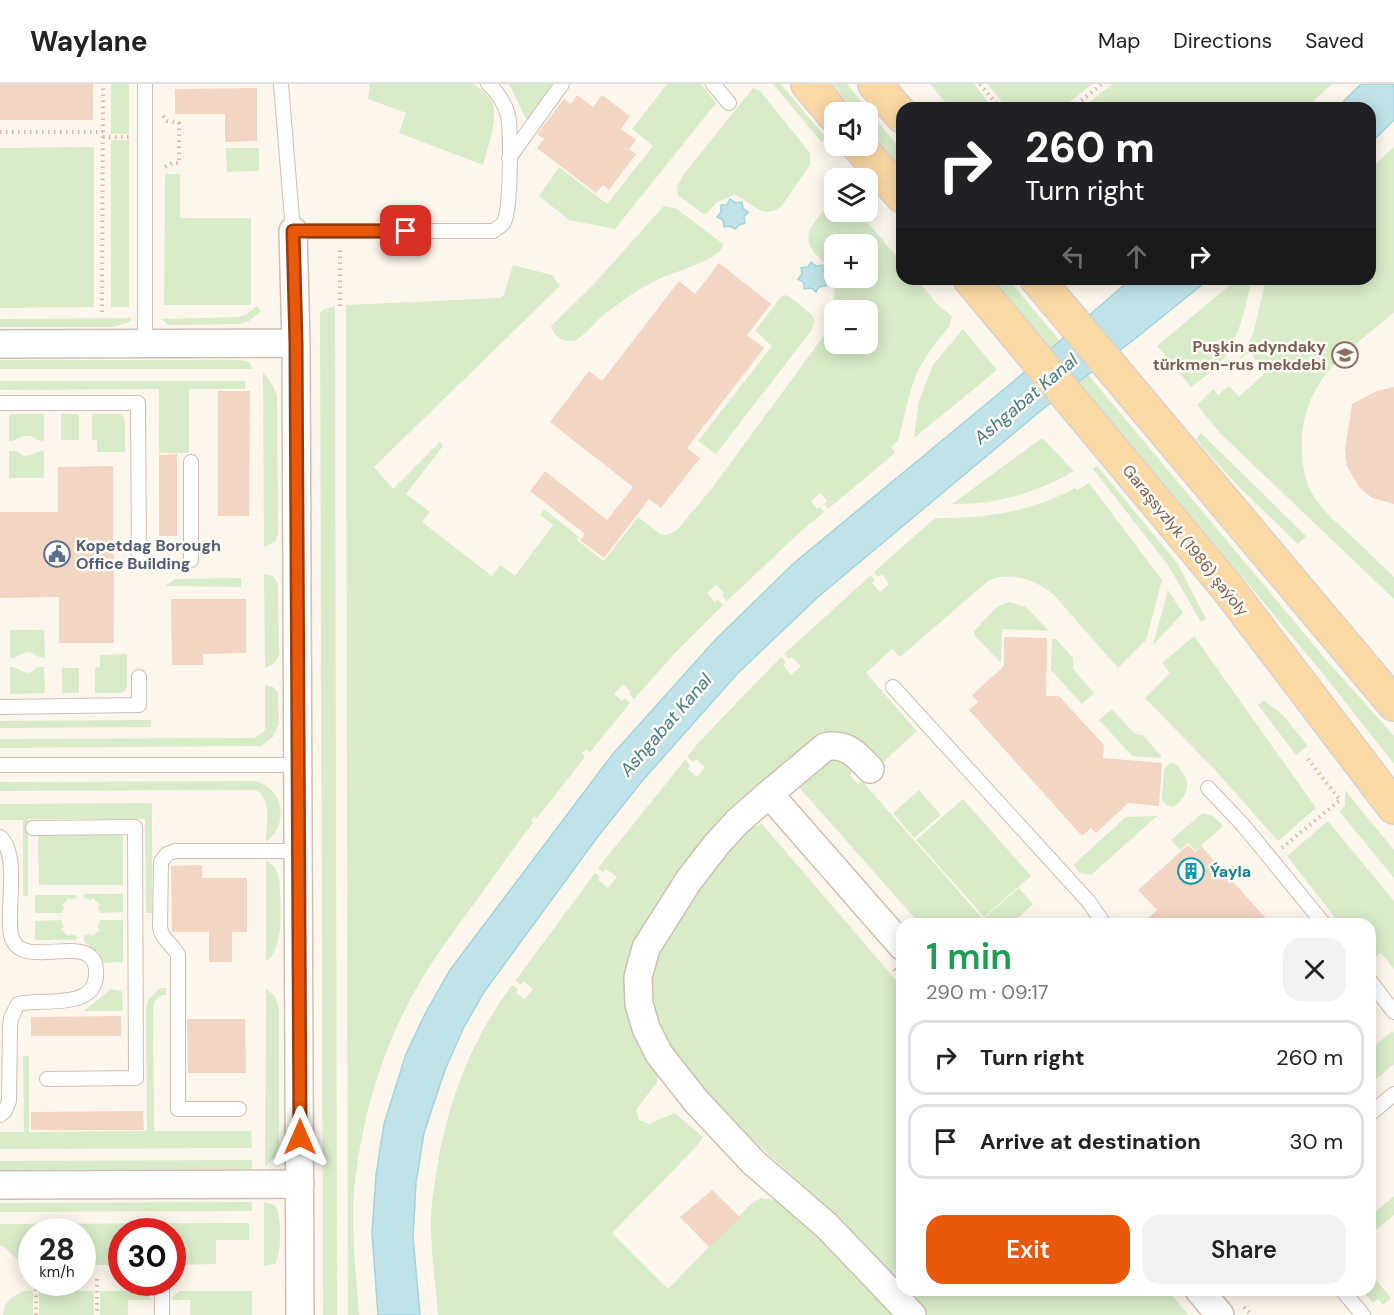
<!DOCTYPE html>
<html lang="en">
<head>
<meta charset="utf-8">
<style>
	:root { --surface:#fff; --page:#f2f2f2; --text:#222; --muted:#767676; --line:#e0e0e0; --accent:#ea580c }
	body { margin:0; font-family:"DM Sans",sans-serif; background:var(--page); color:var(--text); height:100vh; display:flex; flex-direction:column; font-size:22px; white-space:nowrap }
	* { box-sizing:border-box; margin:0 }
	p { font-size:20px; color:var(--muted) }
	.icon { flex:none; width:33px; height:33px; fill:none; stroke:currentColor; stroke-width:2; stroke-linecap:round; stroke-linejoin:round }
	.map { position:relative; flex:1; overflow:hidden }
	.details { position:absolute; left:896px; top:834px; width:480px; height:378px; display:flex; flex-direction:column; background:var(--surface); border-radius:18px; box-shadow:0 3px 15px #0003 }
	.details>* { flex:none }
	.top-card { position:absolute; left:896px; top:18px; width:480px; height:183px; border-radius:18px; box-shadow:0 3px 15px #0003; background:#202124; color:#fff; overflow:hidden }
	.buttons { position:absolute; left:824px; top:18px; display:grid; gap:12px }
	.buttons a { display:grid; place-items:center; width:54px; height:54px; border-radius:12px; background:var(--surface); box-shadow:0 3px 15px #0003; font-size:30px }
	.speed { position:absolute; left:18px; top:1134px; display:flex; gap:12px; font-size:30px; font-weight:700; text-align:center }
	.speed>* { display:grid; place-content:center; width:78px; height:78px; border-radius:50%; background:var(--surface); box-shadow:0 3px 15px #0003; line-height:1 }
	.speed small { font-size:15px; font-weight:400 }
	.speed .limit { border:9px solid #d22; background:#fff; color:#111 }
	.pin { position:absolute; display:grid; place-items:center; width:51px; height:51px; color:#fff; margin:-26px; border-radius:12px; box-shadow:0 3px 9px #0006 }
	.me { position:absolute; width:66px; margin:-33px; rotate:0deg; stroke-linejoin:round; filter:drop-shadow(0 0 4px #0008) }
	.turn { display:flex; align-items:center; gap:21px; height:126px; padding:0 30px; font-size:27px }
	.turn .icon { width:78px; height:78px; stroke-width:2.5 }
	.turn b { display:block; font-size:42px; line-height:51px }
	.lanes { display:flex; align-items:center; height:57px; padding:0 30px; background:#0003; justify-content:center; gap:30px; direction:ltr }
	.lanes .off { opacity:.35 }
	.round { display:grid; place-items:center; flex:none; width:63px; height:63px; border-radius:18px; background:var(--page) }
	.headline { display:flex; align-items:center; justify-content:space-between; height:102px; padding:0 30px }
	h1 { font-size:36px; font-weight:600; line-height:45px; color:#1e9e55 }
	.cta { display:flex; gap:12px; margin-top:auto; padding:12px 30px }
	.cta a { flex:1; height:69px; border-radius:18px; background:var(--accent); color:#fff; font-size:24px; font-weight:600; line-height:69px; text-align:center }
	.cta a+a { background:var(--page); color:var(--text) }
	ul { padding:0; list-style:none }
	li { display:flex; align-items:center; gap:18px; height:75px; margin:0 12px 9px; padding:0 18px; border:3px solid var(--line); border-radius:18px }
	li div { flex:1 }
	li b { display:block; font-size:22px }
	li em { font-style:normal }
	header { display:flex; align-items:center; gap:36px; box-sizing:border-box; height:84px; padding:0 30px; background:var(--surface); border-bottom:2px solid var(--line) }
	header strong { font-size:28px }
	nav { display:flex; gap:33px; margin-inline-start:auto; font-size:21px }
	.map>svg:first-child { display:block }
	.green { fill:#d8ecc9; fill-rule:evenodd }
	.water { fill:#bfe3e8; stroke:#a5d3da; stroke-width:1.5 }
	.building { fill:#f3d5c3 }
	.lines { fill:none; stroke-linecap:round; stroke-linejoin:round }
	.service-casing { stroke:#d1beb0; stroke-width:16 }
	.minor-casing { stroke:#d1beb0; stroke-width:30 }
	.primary-casing { stroke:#dad1cd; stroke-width:36 }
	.path { stroke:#d9b8a5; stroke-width:4; stroke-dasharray:1.5 4.5; stroke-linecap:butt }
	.service { stroke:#fff; stroke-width:14 }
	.minor { stroke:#fff; stroke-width:27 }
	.primary { stroke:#fbd9a5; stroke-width:33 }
	.route-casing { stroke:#983908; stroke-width:15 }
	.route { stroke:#ea580c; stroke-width:10 }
	.labels { text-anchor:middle; stroke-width:5; stroke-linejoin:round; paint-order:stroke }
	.education-label { font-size:16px; font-weight:bold; fill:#785e54; stroke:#fffaf3; text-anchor:end }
	.street-label { font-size:16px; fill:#7a5c4d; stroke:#fffaf3 }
	.service-label { font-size:16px; font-weight:bold; fill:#4e5e75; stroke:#fffaf3; text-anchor:start }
	.culture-label { font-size:16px; font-weight:bold; fill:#0d838f; stroke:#fffaf3; text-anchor:start }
	.water-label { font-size:18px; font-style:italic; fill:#437c86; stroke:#fffaf3 }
</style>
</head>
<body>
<header>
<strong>Waylane</strong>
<nav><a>Map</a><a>Directions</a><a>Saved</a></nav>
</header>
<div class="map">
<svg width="1394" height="1231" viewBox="0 0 1394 1231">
	<rect width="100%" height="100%" fill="#fdf6ec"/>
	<!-- green -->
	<path class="green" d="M111,0H129V50H111Z
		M370,0H474C480,5 490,12 493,20C498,36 487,65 483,81L399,49L406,29L368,15Z
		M509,0H552L527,37Z
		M667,0H701L716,19L615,145L569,136L539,112L559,83L607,120L653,62L632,45Z
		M773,0H781L825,53L822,59Z
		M832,0H847L901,66V84L867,42V28H856Z
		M930,0H974L993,24H950Z
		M987,0H1092L1062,24H1007Z
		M1112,0H1332L1305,24H1083Z
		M753,4L761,8L810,69V81L781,123C759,137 753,116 734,111L717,118L706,130L702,129L678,111L677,103L684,90Z
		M111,56H129V223H111Z
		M94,63V223L0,224V64Z
		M1394,63V228C1349,267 1304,293 1302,358C1301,375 1304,397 1313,411C1322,426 1335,437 1347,448C1363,463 1378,478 1394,493V515L1222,351L1197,321L1213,305L1218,311L1229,302L1239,313L1265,289L1250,268L1239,276L1253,250L1266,195H1370V85Z
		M226,64H259V87L227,88Z
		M165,90H180V134H251V221H164Z
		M834,114V128H859L901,178L902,195H916L939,222L952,232L949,243L933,262L918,286L910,308L898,357L891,363L895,369L828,425L824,420L827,417L820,409L811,417L817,425L820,423L824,428L800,448L727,517L722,512L724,509L716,501L707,509L715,518L718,516L723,521L675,569L634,615L629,610L631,608L623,600L614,610L622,617L625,614L630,619L590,668L586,665L582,669L585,673L537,734L534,732L531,737L533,739C513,764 495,791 476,817C450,852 423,888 404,928C376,984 360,1046 354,1108C351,1148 356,1190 359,1231H348L346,221L500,214L504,211L513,181L552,191L560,202L374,383L393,405L440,358L443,362L406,410L430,428L422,438L492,492L500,481L515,492L553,441L540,431L544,425L579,453L577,456L604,477L638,433L660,450L666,451L677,446L713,403L828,246C832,232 838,203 832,189C826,177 804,166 809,149C812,139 827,123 834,114ZM867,160V194H834V160ZM867,226V260H834V226Z
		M664,122L677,125L723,160C723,175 674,188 661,194C638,205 618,219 599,235C591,243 584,251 575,257C564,258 554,254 551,242L591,203Z
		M993,195H1008L1329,579L1394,652V680L1320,586Z
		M1237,195H1251C1247,221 1238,258 1220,279C1212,288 1201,295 1191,303L1157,262Z
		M785,211L790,213L812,231L815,237L811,247L716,370L698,357L772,262L755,247L781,213Z
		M257,222L261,227L249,237L240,240L168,241L161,235L239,233L246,231Z
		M335,222L337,1231H323L320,230L322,226Z
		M131,234V237L115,243H0V235Z
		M963,245L997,286L914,354L919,317L933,281Z
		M0,276H241L249,278L252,285H0Z
		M263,288L273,302L277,312L278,448L276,457L264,463Z
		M0,297H245V305H189V369H159V305L0,306Z
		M9,330H44V357C36,357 36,353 29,352C22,350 16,357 9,357Z
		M61,330H79V356H61Z
		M92,330H119L123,332L125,337V368H97V356H92Z
		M1201,349L1306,452L1298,460C1263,426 1227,393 1196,355Z
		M1042,354L1074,387C1036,409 996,421 952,420Z
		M9,367H17L24,372C32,372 36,367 44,367V394H9Z
		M1097,382L1178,480L1206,535L1201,538L1168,481L1093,385Z
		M1089,399L1162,496L1146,556L1118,584L1053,510C1034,495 1010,487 988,497L900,573L892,565L866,589L917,647L880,681L858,655L851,651L830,648L814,654L738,721L640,860L659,988L657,998L636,1026L639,1036L649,1040L675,1029L703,1053L694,1065L612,1149L668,1205L751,1120L761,1114L775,1116L791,1126L824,1154L898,1231H438C436,1204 432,1176 431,1149C430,1123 435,1097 439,1072C452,1007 473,954 512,901L518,905L516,909L525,915L533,905L524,897L521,901L515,897L595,789L600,793L598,796L608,804L617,793L606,785L603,788L598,784L685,676L690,681L688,685L697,693L705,683L696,675L693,678L687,673L699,658L781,573L786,578L783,581L791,591L801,582L792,573L789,575L784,570L871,491L875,496L872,499L880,508L889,500L882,490L878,493L874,488L935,434C986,435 1031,428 1075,404L1078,406Z
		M264,490L273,492L278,500L279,571L275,579L265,584Z
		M241,494V503L165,502L175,495Z
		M1168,506L1183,529L1153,561Z
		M1009,518L1026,523L1049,547L1002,545L1001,579L975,552L974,547L997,523Z
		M10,546H44L45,574C37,574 37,570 30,568C23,567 17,574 10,574Z
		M1194,552L1316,724L1278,757L1216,687L1145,614L1170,589L1162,579Z
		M1052,555H1056L1073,574V585L1094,609L1082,620L1051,586Z
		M127,570V602L125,607L121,609H95V584L100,583V571Z
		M10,583C19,583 21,588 30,589L37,583H44L45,609L10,610Z
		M62,584H79V609H62Z
		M265,601L273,603L278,609L279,640L273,653L261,662L0,664V655L255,654L265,646Z
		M1264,617L1282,630L1308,662L1296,671L1258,621Z
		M1112,625L1135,650L1143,651L1161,672V674L1132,672L1099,636Z
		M151,636V643L0,644V637Z
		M836,672L854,686L850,691L858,700L862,697L983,835L1019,804L1033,820L1011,840H920L797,701L828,674Z
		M1170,679L1176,680C1191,698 1192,706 1174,723L1167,722L1162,716L1164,685Z
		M255,697C285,705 289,741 266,758C266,743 273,713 255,706L0,707V698Z
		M919,706L941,731L914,754L893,729Z
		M1345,706L1394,766V794L1339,727L1345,722Z
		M963,715L1031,792L984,833L916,756Z
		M152,719V829H146L145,735H28V812H23V736H0V720Z
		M1203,729L1213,732L1223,742L1195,767L1188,759L1180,766L1171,756Z
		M1157,732L1091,791L1080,789L1073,781L1126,733Z
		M1328,737L1394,817V885L1381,869L1370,877V840H1340L1287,772Z
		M762,740L901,902V1202L791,1091L711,1017L667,970L647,921L655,863L689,812L748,744Z
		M123,750V801H39L38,751Z
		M266,776L275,783L279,792C280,814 286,865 266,877Z
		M84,810H123V828L100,829L98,823L100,821L93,814L91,816L84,814Z
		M35,811H77L76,814L71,816L69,814L62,821L64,823L62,829H35Z
		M61,836L64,843L61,845L68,852L71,850L77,852L76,856H35V837Z
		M100,836H123V878L104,879L98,868L84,858V852L90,850L92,852L100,846L98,843Z
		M161,904H166V911C157,911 154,917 153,925L154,1047H251L252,1064L0,1065V1048H24L23,972H29V1048L147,1047L146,925L149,914Z
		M111,905L122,907L123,927H84Z
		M266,905L275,912L279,925V1062L274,1074L265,1082Z
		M1392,947L1394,949V980L1370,1000V978L1374,974L1370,966Z
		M252,1076V1085L0,1086V1077Z
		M1394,1112V1131L1370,1151V1132Z
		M252,1118V1127L0,1128V1119Z
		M264,1118L275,1121C282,1132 282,1168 275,1180L264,1182Z
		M249,1139V1156H216V1180L173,1181L172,1148H122L121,1181H83L82,1148H32L31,1181L25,1182L3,1162H0V1140Z
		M1372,1191L1391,1214L1383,1221L1378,1215L1373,1219L1362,1206H1370V1193Z
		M905,1206H1167L1189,1231H927Z
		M24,1207H33V1231H3C3,1218 13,1212 24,1207Z
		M39,1207H94V1231H39Z
		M100,1207H146L152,1216H128V1231H100Z
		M180,1207H252V1231H190V1216H173L172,1213Z"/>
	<!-- water -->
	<path class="water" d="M1361,0H1394V36L1370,60V24H1337Z
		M730,115L736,119L742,118L743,124L748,128L744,133L745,139L739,141L735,145L730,142L724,143L723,136L717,133L721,128V121H727Z
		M811,178L816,182L823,181V187L829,191L825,196L826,202L819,203L816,208L811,204L804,205V199L798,195L802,190L801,184L808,183Z
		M1131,195H1209L1136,254L1038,329L818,513L738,589L643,696L596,755L484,908L463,945L445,986L424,1049L416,1099L413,1153L420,1231H378L372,1149L376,1091L384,1040L406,970L426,928L450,886L612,671L716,555L794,479L1014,297Z"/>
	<!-- building -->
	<path class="building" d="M0,0H93V36H0Z
		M257,4V57L225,58V30H175V5Z
		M577,11L593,23L602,11L630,32L621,45L636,56L629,65L636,70L609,106L603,101L596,109L537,64L544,55L537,50L564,15L571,20Z
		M719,179L771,220L747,251L764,264L687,364L700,374L661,424L649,415L604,474L580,456L585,450L530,407L545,387L607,436L633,403L550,338L589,287L602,297L679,197L695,210Z
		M1394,303V420L1372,414L1359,403L1347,382L1345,366L1352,320L1377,307Z
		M218,307H250L249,432H218Z
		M177,370V452H159V371Z
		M113,382L114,559H59V513L0,514V428H58V383Z
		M171,515H246V569L203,570V581H172Z
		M1004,553L1047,554L1046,612H1059L1104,661L1103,674L1162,679L1159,722L1128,719L1096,749L1091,744L1082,752L969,626L978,618L972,611L1004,582Z
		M1188,761L1195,768L1201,762L1271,840H1142L1157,826L1138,806Z
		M202,781V794H247V848H232V878H209V848H172L171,782Z
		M121,932V952H31V933Z
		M187,935H245L246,989H188Z
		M143,1027L144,1046H31V1028Z
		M712,1106L741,1134L709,1163L680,1133Z"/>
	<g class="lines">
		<!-- service casing -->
		<g class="service-casing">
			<path id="service" d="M281,0L293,147H493C496,145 502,142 504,138C511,125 511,47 508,31C505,20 497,7 488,0
				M713,0L729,19
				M509,74L562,0
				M145,260V0
				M0,319H138L139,477
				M191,378V476
				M893,603L1089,818L1104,840
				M0,623L139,621V593
				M0,681H298
				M1208,704L1243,741L1324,840
				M33,744L135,743L136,994L47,995
				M0,753C20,771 6,824 11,851C20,892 100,840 96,892C94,926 42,914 18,920L11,934L10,943L9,1017L5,1027L0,1031
				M1370,897L1394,928
				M239,1025H178V871C173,860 162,857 160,843L161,778L167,770L175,767H298
				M1370,1030L1394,1010
				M162,1198V1231
				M1342,1206L1363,1231"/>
		</g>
		<!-- minor casing -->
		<g class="minor-casing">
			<path id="minor" d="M293,147L296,259L300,1231
				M0,260L296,259
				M870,685C857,671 846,658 825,663L769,710L902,862
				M769,710L737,738L716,761L689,796L646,864L638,893L639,920L646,944L659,970L696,1017L753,1078L827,1142L912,1231
				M0,1101L300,1100
				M1199,1206L1220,1231"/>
		</g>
		<!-- primary casing -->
		<g class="primary-casing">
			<path id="primary" d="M808,0L834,31
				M875,0L902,32
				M859,62L902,112
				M970,195L1226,502L1394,723
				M1037,195L1394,620"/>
		</g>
		<!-- path -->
		<path class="path" d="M980,0L1000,24
			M1072,24L1102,0
			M163,32L167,37L179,39V79H172L163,84
			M0,48H103
			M103,53H129
			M340,222V165
			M102,228L103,0
			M1282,764L1340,716L1307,674
			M894,885L902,894
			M97,1195V1231
			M1244,1223L1252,1231
			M36,1231V1198"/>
		<!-- service -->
		<use href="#service" class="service"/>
		<!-- minor -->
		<use href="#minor" class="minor"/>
		<!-- primary -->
		<use href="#primary" class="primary"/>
	</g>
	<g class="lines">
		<!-- route casing -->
		<g class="route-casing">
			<path id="route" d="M300,1053L296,259L293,147H406"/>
		</g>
		<!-- route -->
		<use href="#route" class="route"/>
	</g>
	<!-- icons -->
	<defs>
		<g id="school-ring" transform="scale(1.35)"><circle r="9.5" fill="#fffaf3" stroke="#8d6e63" stroke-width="1.5"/><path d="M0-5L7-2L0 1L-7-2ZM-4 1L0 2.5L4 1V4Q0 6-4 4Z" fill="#8d6e63"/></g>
		<g id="civic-ring" transform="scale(1.35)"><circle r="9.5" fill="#fffaf3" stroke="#5c6f8a" stroke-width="1.5"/><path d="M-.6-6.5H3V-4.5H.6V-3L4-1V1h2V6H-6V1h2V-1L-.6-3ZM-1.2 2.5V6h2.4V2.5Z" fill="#5c6f8a"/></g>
		<g id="building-ring" transform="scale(1.35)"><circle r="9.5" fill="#fffaf3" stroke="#0f9aa8" stroke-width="1.5"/><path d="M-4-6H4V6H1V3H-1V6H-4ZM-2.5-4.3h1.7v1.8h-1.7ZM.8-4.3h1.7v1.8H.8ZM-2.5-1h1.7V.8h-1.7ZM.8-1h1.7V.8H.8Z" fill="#0f9aa8"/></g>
	</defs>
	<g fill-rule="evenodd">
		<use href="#school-ring" x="1345" y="271"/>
		<use href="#civic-ring" x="57" y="470"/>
		<use href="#building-ring" x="1191" y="787"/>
	</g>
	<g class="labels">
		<!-- education labels -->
		<g class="education-label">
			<text x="1326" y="268">Puşkin adyndaky<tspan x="1326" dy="18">türkmen-rus mekdebi</tspan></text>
		</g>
		<!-- street labels -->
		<g class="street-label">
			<text transform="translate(1186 456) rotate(51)" y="6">Garaşsyzlyk (1986) şaýoly</text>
		</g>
		<!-- service labels -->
		<g class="service-label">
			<text x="76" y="467">Kopetdag Borough<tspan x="76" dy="18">Office Building</tspan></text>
		</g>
		<!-- culture labels -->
		<g class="culture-label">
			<text x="1210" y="793">Ýayla</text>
		</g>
		<!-- water labels -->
		<g class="water-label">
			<text transform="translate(1026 315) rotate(-40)" y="6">Ashgabat Kanal</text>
			<text transform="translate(666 641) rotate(-49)" y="6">Ashgabat Kanal</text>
		</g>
	</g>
</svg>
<div class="buttons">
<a><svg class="icon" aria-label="sound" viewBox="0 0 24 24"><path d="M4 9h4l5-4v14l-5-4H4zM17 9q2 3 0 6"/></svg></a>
<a><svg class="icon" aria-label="layers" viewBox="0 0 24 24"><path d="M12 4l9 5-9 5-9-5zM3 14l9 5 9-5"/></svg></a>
<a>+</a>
<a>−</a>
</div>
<div class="speed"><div>28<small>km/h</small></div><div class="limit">30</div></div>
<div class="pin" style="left:406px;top:147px;background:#d93025"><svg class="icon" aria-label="arrive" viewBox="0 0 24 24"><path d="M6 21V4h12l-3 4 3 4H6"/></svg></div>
<svg class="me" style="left:300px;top:1053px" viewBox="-20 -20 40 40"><path d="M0-17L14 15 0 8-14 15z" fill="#ea580c" stroke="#fff" stroke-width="4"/></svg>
<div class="top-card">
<div class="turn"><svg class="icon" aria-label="right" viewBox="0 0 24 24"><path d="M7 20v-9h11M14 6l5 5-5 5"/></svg><div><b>260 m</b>Turn right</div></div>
<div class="lanes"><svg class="icon off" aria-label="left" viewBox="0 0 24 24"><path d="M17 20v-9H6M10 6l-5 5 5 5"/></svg><svg class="icon off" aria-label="ahead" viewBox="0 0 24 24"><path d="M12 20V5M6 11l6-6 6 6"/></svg><svg class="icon" aria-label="right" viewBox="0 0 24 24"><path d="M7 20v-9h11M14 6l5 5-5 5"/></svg></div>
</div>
<section class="details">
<div class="headline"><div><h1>1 min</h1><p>290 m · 09:17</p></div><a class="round"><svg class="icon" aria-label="close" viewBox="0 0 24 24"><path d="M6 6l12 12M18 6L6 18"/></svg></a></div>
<ul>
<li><svg class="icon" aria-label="right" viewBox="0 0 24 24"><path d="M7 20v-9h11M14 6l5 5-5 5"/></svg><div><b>Turn right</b></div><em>260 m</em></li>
<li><svg class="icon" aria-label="arrive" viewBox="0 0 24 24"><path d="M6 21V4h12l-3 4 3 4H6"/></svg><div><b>Arrive at destination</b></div><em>30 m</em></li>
</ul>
<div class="cta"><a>Exit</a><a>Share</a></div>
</section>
</div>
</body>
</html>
